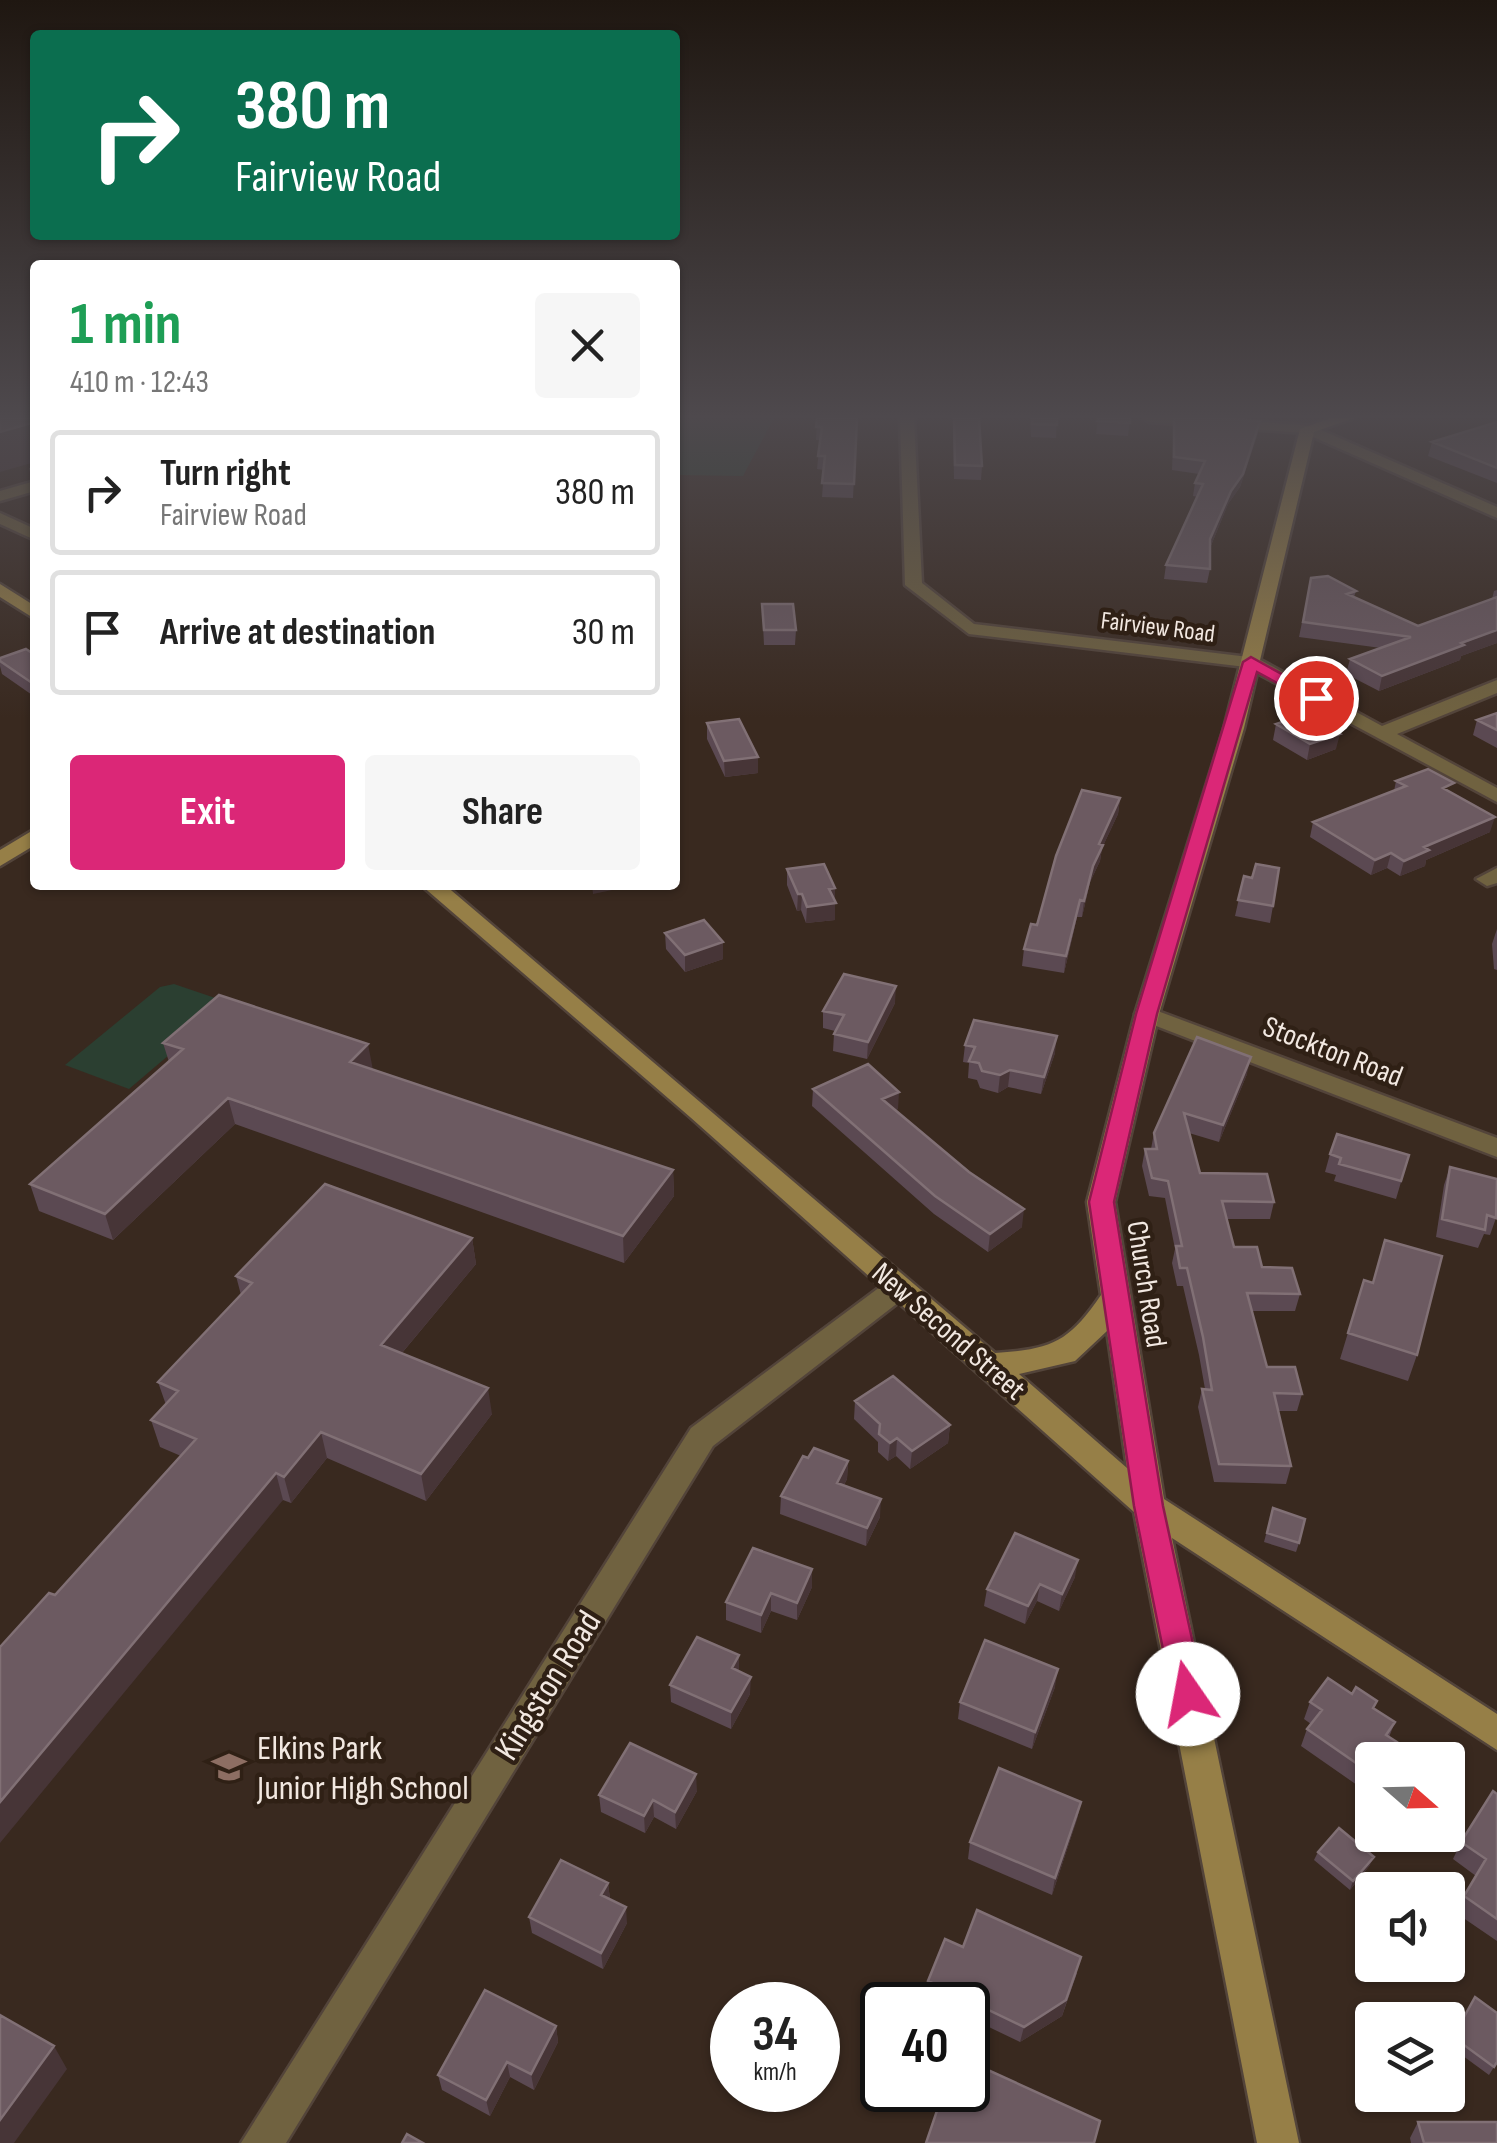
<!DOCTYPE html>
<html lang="en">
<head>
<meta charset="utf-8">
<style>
	:root { --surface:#fff; --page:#f6f6f6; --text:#222; --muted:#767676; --line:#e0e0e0; --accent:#db2777 }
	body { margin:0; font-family:"Sofia Sans Condensed",sans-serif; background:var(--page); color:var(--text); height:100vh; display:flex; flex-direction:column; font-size:38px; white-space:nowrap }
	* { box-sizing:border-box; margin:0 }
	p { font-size:32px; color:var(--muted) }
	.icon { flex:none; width:55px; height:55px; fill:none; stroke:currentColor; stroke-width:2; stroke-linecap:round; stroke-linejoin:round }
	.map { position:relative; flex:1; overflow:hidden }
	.sheet { position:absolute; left:30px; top:260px; width:650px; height:630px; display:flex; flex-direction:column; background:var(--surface); border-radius:10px; box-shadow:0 2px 8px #0004 }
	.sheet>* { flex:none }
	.banner { position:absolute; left:30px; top:30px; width:650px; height:210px; border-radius:10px; box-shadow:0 2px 8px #0004; background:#0b6e4f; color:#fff; overflow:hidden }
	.needle { width:65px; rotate:110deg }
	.tools { position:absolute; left:1355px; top:1742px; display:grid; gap:20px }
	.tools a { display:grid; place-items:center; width:110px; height:110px; border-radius:10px; background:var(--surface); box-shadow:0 2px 8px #0004; font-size:50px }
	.speed { position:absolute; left:710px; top:1982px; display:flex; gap:20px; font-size:50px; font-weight:700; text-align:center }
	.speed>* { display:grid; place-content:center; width:130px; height:130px; border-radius:50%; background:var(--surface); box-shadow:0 2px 8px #0004; line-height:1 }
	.speed small { font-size:25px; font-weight:400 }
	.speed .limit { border:5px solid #111; border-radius:15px; background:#fff; color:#111 }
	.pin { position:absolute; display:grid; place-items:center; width:85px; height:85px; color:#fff; margin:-42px; border:5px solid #fff; border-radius:50%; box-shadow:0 2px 10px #0007 }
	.me { position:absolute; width:110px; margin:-55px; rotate:348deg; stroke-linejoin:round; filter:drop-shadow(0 0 8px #0008) }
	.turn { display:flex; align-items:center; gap:35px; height:210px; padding:0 40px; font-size:45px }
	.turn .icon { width:130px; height:130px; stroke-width:2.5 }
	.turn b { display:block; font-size:70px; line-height:85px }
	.round { display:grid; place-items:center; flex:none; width:105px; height:105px; border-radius:10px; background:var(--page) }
	.headline { display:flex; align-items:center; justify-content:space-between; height:170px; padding:0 40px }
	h1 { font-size:60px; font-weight:700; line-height:75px; color:#1e9e55 }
	.button { display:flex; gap:20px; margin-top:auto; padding:20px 40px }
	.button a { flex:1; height:115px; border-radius:10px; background:var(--accent); color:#fff; font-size:40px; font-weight:700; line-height:115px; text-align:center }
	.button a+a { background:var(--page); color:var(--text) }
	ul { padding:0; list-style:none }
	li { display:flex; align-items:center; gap:30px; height:125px; margin:0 20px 15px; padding:0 20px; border:5px solid var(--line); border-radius:10px }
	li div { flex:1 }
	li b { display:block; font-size:38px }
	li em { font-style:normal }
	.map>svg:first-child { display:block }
	.green { fill:#2b3f31 }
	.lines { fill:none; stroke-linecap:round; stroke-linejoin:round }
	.street-casing { stroke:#53443a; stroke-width:5 }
	.secondary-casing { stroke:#53443a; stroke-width:5 }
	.street { fill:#706240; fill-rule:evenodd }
	.secondary { fill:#967f47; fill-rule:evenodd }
	.wall { fill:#5b4952 }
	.shaded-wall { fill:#473537 }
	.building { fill:#6c5a61; stroke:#817075; stroke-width:2.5 }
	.route { fill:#db2777; stroke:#8e194d; stroke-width:2.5 }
	.labels { text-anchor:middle; stroke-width:9; stroke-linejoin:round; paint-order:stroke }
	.far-street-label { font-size:25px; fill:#f2e8e1; stroke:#2f2015 }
	.street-label { font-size:30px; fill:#f2e8e1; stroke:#2f2015 }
	.near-street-label { font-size:35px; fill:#f2e8e1; stroke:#2f2015 }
	.near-poi-label { font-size:35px; fill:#f2e8e1; stroke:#2f2015; text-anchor:start }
</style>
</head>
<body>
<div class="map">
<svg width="1497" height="2143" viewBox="0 0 1497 2143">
	<rect width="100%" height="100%" fill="#39291f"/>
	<!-- green -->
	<path class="green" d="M675,418H774L743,476L675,475Z
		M174,984L230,1003L129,1089L65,1065L160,987Z"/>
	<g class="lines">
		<!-- street casing -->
		<g class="street-casing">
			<path id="street" d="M900,418H914L922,583L974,624L1257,658L1382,726L1497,680V693L1397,734L1497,788V802L1246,667L969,634L905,585Z
				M1143,418H1210L1312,426L1497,507V518L1304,433L1150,422Z
				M35,481V491L0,501V491Z
				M0,513L35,529V540L0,524Z
				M1497,868V883L1487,886L1476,879Z
				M1147,1007L1497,1138V1157L1138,1019L1135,1014Z
				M898,1278L908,1281L912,1288L908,1295L713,1446L286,2143H241L691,1428L888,1281Z"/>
		</g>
		<!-- secondary casing -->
		<g class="secondary-casing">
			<path id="secondary" d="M1331,418H1354L1314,432L1244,728L1159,1014L1115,1202L1164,1499L1497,1714V1750L1172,1538L1299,2143H1257L1134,1512L690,1117L421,885H445L995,1353C1052,1349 1068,1343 1101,1295L1087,1202L1135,1014L1224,728L1300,429ZM1107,1331L1127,1468L1019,1374L1075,1361Z
				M0,584L35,606V619L0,597Z
				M35,829V845L0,866V850Z"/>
		</g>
		<!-- street -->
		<use href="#street" class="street"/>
		<!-- secondary -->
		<use href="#secondary" class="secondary"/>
	</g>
	<!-- wall -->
	<path class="wall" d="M817,418H857L853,498L822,497L824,470L817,469L820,440H816Z
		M953,418H979L982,466L981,480L954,479Z
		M1030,418H1057L1056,438L1031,437Z
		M1098,418H1130L1128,436L1096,434Z
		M1174,418L1258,433L1240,487L1228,504L1210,548V569L1207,583L1164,579L1166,565L1198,497L1193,496L1195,483L1199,474L1172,470Z
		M1497,422V483L1428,456L1432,442Z
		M35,466V492L29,468Z
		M1311,578L1356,591L1354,597L1418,626L1492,599L1494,591L1497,590V643L1461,656L1460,660L1379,691L1346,674L1350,659L1381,648L1299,637Z
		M762,604L796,630L795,645H764Z
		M35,655V697L2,674L0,666V658Z
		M1497,713V748L1473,735L1477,720Z
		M707,723L758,757V773L725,777L707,739Z
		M1276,724L1336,749L1307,760L1273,740Z
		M1396,781L1451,792L1490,832L1426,860L1425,866L1400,876L1387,868L1371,875L1310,837L1313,822L1394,791Z
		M1120,798L1118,814L1102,848L1100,861L1090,882L1082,917H1077L1064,973L1022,966L1024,949L1037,925Z
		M787,869L835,888V920L806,923L801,910L797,911L787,885Z
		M1244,876L1273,906L1270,923L1235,916Z
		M1497,929V970L1494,969L1492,944Z
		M665,933L723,959L685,972L666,949Z
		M895,1003L867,1059L833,1051L834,1034L835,1031L823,1028V1011Z
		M163,1043L372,1069L673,1170L674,1196L624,1263L235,1124L113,1240L39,1211L30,1184L169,1062Z
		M965,1045L1055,1053L1041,1094L1008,1087L998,1093L980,1088L977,1080L968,1078L969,1063L963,1062Z
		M1247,1074L1219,1142L1189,1133L1200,1173L1274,1202L1270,1219H1227L1234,1247L1300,1294L1295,1311H1252L1267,1367L1302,1394L1297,1411H1278L1291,1466L1286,1484L1214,1482L1198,1407L1202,1389H1205L1199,1355L1183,1286H1177L1172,1263L1175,1249L1165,1198L1149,1196L1142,1166L1145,1149H1151L1154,1133Z
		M813,1089L898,1109L895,1110L1022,1227L988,1252L934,1214L812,1106Z
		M1330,1154L1409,1155L1396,1199L1334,1181L1336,1175L1325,1172Z
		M1450,1167L1496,1218L1490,1235L1484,1234L1478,1248L1436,1237L1444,1185Z
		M472,1238L476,1264L402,1353L492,1414L426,1501L327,1458L291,1503L283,1500L55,1595L181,1456L160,1447L151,1420L166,1405L158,1382L241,1295L236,1276Z
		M1364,1280L1417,1355L1408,1381L1340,1359Z
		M855,1401L950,1425L948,1443L910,1469L896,1456L888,1461L878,1452V1442L854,1419Z
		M808,1458L848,1461L847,1479L844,1485L880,1517L866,1546L780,1514L781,1496Z
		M1273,1508L1299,1543L1296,1552L1264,1542Z
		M753,1548L812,1587L797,1620L771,1611L761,1633L726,1620V1602Z
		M1075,1577L1059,1611L1037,1601L1025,1624L984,1606L987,1589Z
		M739,1655V1672L750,1694L731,1729L671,1702L670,1685Z
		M1055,1687L1032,1749L958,1719L960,1702Z
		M1352,1694L1377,1701L1374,1709L1395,1722L1389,1737L1397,1742L1389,1760H1372V1785L1367,1792L1301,1746L1307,1729L1311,1724L1304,1719L1310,1702Z
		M697,1791L676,1829L654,1817L645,1833L601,1812L599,1795Z
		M1497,1794V1941L1456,1913L1476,1876L1453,1859L1461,1842Z
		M1081,1802L1077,1819L1052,1895L968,1859L970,1842Z
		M1318,1852L1370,1865L1350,1890L1314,1860Z
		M608,1883L610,1899L627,1923L603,1969L532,1933L529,1917Z
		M963,1947L1077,1973L1062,2016L1020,2042L968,2017V2005H942L926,1997L928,1981Z
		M1475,1997L1497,2062L1489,2075L1448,2045Z
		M556,2026L558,2042L534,2090L510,2077L490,2116L442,2090L438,2075Z
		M1418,2122L1497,2143H1411L1410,2138Z"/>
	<!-- shaded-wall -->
	<path class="shaded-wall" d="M1260,421L1258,433L1240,487L1228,504L1208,553L1210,539Z
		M35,422V462L0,472V432Z
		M1497,630V643L1461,656L1460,660L1379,691L1382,676Z
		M1340,734L1336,749L1307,760L1310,744Z
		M758,757V773L725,777L724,761Z
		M1120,798L1118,814L1102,848L1100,861L1090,882L1082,917L1084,901L1099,844Z
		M1495,817L1490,832L1426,860L1425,866L1400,876L1404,861L1424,847Z
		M1391,853L1387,868L1371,875L1375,860Z
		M592,885H617V889L593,894Z
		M835,888V920L806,923L807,907L829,889Z
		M798,894H802L801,910L797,911Z
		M1080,900L1077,917L1064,973L1066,956Z
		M723,942V959L685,972V955Z
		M896,986L895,1003L867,1059L868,1042Z
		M1057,1036L1055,1053L1041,1094L1044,1077Z
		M368,1044L373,1070L350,1062Z
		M1251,1057L1247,1074L1219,1142L1223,1125Z
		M1010,1070L1008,1087L998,1093L1000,1075Z
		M899,1092L898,1109L881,1117L882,1099Z
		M228,1098L235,1124L113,1240L105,1214Z
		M673,1170L674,1196L624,1263L623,1236Z
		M1024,1209L1022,1227L988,1252L990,1234Z
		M472,1238L476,1264L386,1372L381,1345Z
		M488,1388L492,1414L426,1501L421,1474Z
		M950,1425L948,1443L910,1469L912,1451Z
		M321,1432L327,1458L291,1503L284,1477Z
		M897,1438L896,1456L888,1461L890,1443Z
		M848,1461L847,1479L836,1500L837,1483Z
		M276,1473L283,1500L0,1843V1802Z
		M881,1499L880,1517L866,1546L867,1528Z
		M1078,1560L1075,1577L1059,1611L1062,1594Z
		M812,1569V1587L797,1620V1603Z
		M1040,1584L1037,1601L1025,1624L1028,1606Z
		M771,1593V1611L761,1633V1615Z
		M739,1655V1673L732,1668Z
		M1058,1669L1055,1687L1032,1749L1035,1732Z
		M751,1677L750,1694L731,1729V1712Z
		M696,1774L697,1791L676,1829L675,1812Z
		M653,1800L654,1817L645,1833L644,1816Z
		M1081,1802L1077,1819L1052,1895L1055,1878Z
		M1374,1857L1370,1865L1350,1890L1353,1881Z
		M608,1883L610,1900L601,1895Z
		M626,1907L627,1923L603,1969L601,1953Z
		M1081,1957L1062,2016L1020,2042L1024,2027Z
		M556,2026L558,2042L534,2090L531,2074Z
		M54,2046L67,2069L14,2143H0V2120Z
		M507,2062L510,2077L490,2116L486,2100Z"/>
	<!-- building -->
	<path class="building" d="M0,418H35V422L0,432Z
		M817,418H857L854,484L822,483L825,456H818L822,427H816Z
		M954,418H979L982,466L955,465Z
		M1032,418H1057V425L1032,424Z
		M1098,418H1130V423L1097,421Z
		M1174,418H1217L1260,421L1243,474L1231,491L1210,539V569L1166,565L1203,484L1195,483L1205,461L1174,457Z
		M1497,422V468L1432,442Z
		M1328,576L1356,591L1347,594L1418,626L1497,597V630L1461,643L1464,645L1382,676L1350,659L1411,637L1303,622L1311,578Z
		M762,604H793L796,630H764Z
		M26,649L35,655V685L0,661V658Z
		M1497,713V730L1477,720Z
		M1305,714L1340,734L1310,744L1276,724Z
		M739,719L758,757L724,761L707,723Z
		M1428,769L1454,783L1443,788L1495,817L1424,847L1429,850L1404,861L1391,853L1375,860L1313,822L1406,786L1396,781Z
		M1082,790L1120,798L1099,844L1103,845L1093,866L1084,901L1080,900L1066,956L1024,949L1031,924L1037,925L1056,856Z
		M824,864L835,888L829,889L836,903L807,907L802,894H798L787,869Z
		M1256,864L1279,868L1273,906L1238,900L1244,876L1252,878Z
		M704,920L723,942L685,955L665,933Z
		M844,974L896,986L868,1042L834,1034L844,1015L823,1011Z
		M219,995L368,1044L350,1062L673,1170L623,1236L228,1098L105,1214L30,1184L183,1049L163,1043Z
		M974,1020L1057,1036L1044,1077L1010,1070L1000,1075L982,1071L979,1063L969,1061L975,1047L965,1045Z
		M1197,1037L1251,1057L1223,1125L1184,1113L1200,1173L1267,1174L1274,1202L1222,1201L1234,1247H1257L1262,1267L1292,1268L1300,1294L1247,1293L1267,1367H1295L1302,1394L1274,1393L1291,1466L1219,1464L1202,1389L1212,1390L1203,1337L1187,1268H1180L1176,1246H1182L1168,1181L1152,1178L1145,1149H1157L1154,1133Z
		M868,1064L899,1092L882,1099L969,1172L1024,1209L990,1234L935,1196L813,1089Z
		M1337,1134L1409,1155L1401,1181L1339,1164L1341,1158L1330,1154Z
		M1450,1167L1497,1179L1496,1218L1487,1215L1485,1230L1442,1219Z
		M325,1184L472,1238L381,1345L488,1388L421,1474L321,1432L284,1477L276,1473L0,1802V1647L49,1593L55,1595L196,1439L151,1420L178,1391L158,1382L252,1283L236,1276Z
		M1385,1240L1442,1256L1417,1355L1348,1333L1364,1280L1373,1283Z
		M893,1376L950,1425L912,1451L897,1438L890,1443L879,1434L880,1424L855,1401Z
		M814,1448L848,1461L837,1483L881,1499L867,1528L781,1496L803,1456L808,1458Z
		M1273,1508L1305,1519L1299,1543L1267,1533Z
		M1015,1533L1078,1560L1062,1594L1040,1584L1028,1606L987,1589Z
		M753,1548L812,1569L797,1603L771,1593L761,1615L726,1602Z
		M697,1637L739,1655L732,1668L751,1677L731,1712L670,1685Z
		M985,1640L1058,1669L1035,1732L960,1702Z
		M1328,1678L1352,1694L1356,1687L1377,1701L1373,1708L1395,1722L1386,1735L1397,1742L1385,1760H1372V1774L1307,1729L1322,1710L1310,1702Z
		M630,1743L696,1774L675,1812L653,1800L644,1816L599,1795Z
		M999,1768L1081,1802L1055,1878L970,1842Z
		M1493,1791L1497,1794V1919L1464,1896L1486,1859L1461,1842Z
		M1339,1828L1374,1857L1353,1881L1318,1852Z
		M561,1860L608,1883L601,1895L626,1907L601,1953L529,1917Z
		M977,1910L1081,1957L1066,2000L1024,2027L928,1981L945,1939L963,1947Z
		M485,1990L556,2026L531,2074L507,2062L486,2100L438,2075Z
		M1475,1997L1497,2013V2062L1494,2067L1453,2037Z
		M0,2015L54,2046L0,2120Z
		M968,2061L1100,2121L1094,2143H926L944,2090H968Z
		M1418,2122H1497V2143H1424Z
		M407,2134L423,2143H402Z"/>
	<!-- sky -->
	<linearGradient id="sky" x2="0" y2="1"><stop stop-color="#1f1711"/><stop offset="0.58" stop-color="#4e494d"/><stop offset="1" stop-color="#4e494d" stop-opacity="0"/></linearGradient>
	<rect width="1497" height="718" fill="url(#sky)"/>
	<!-- route -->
	<path class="route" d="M1251,657L1325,698L1310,701L1257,672L1157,1014L1114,1202L1163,1506L1204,1694L1200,1704L1188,1708L1177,1704L1172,1694L1134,1506L1089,1202L1136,1014L1243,662Z"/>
	<!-- icons -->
	<defs>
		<g id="school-bare" transform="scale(2.7)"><path d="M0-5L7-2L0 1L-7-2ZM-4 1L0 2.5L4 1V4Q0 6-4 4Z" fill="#8d6e63" stroke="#2f2015" stroke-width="2.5" paint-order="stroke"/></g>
	</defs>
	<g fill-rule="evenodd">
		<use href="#school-bare" x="229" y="1767"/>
	</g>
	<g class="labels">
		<!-- far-street labels -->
		<g class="far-street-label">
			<text transform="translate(1158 626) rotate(7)" y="9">Fairview Road</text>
		</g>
		<!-- street labels -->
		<g class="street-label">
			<text transform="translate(1333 1051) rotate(21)" y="10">Stockton Road</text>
			<text transform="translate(1147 1284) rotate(81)" y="10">Church Road</text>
			<text transform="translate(949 1331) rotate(41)" y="10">New Second Street</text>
		</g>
		<!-- near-street labels -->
		<g class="near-street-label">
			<text transform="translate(547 1685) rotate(-58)" y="12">Kingston Road</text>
		</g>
		<!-- near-poi labels -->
		<g class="near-poi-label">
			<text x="257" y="1759">Elkins Park<tspan x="257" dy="40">Junior High School</tspan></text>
		</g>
	</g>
</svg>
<div class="tools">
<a><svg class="needle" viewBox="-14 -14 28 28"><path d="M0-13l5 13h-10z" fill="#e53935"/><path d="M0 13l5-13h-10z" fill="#767676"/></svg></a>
<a><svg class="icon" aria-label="sound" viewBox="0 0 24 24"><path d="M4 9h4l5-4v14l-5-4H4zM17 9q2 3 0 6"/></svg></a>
<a><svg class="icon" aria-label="layers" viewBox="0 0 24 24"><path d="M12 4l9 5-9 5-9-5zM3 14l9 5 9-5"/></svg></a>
</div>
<div class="speed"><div>34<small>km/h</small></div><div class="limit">40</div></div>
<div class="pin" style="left:1316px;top:698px;background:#d93025"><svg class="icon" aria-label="arrive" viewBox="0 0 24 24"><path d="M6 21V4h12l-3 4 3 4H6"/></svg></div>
<svg class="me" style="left:1188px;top:1694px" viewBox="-20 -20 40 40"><circle r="19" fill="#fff"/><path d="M0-13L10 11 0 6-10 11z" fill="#db2777"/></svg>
<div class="banner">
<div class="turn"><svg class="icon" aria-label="right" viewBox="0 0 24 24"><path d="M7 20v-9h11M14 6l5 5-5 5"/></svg><div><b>380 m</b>Fairview Road</div></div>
</div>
<section class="sheet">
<div class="headline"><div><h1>1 min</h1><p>410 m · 12:43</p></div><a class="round"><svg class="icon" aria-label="close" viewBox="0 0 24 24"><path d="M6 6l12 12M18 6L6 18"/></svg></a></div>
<ul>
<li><svg class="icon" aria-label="right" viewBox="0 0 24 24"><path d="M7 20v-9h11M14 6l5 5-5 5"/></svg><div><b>Turn right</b><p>Fairview Road</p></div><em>380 m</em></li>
<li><svg class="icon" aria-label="arrive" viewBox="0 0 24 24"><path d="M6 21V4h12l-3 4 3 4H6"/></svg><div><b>Arrive at destination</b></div><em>30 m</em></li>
</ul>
<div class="button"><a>Exit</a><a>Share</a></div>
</section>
</div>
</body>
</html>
